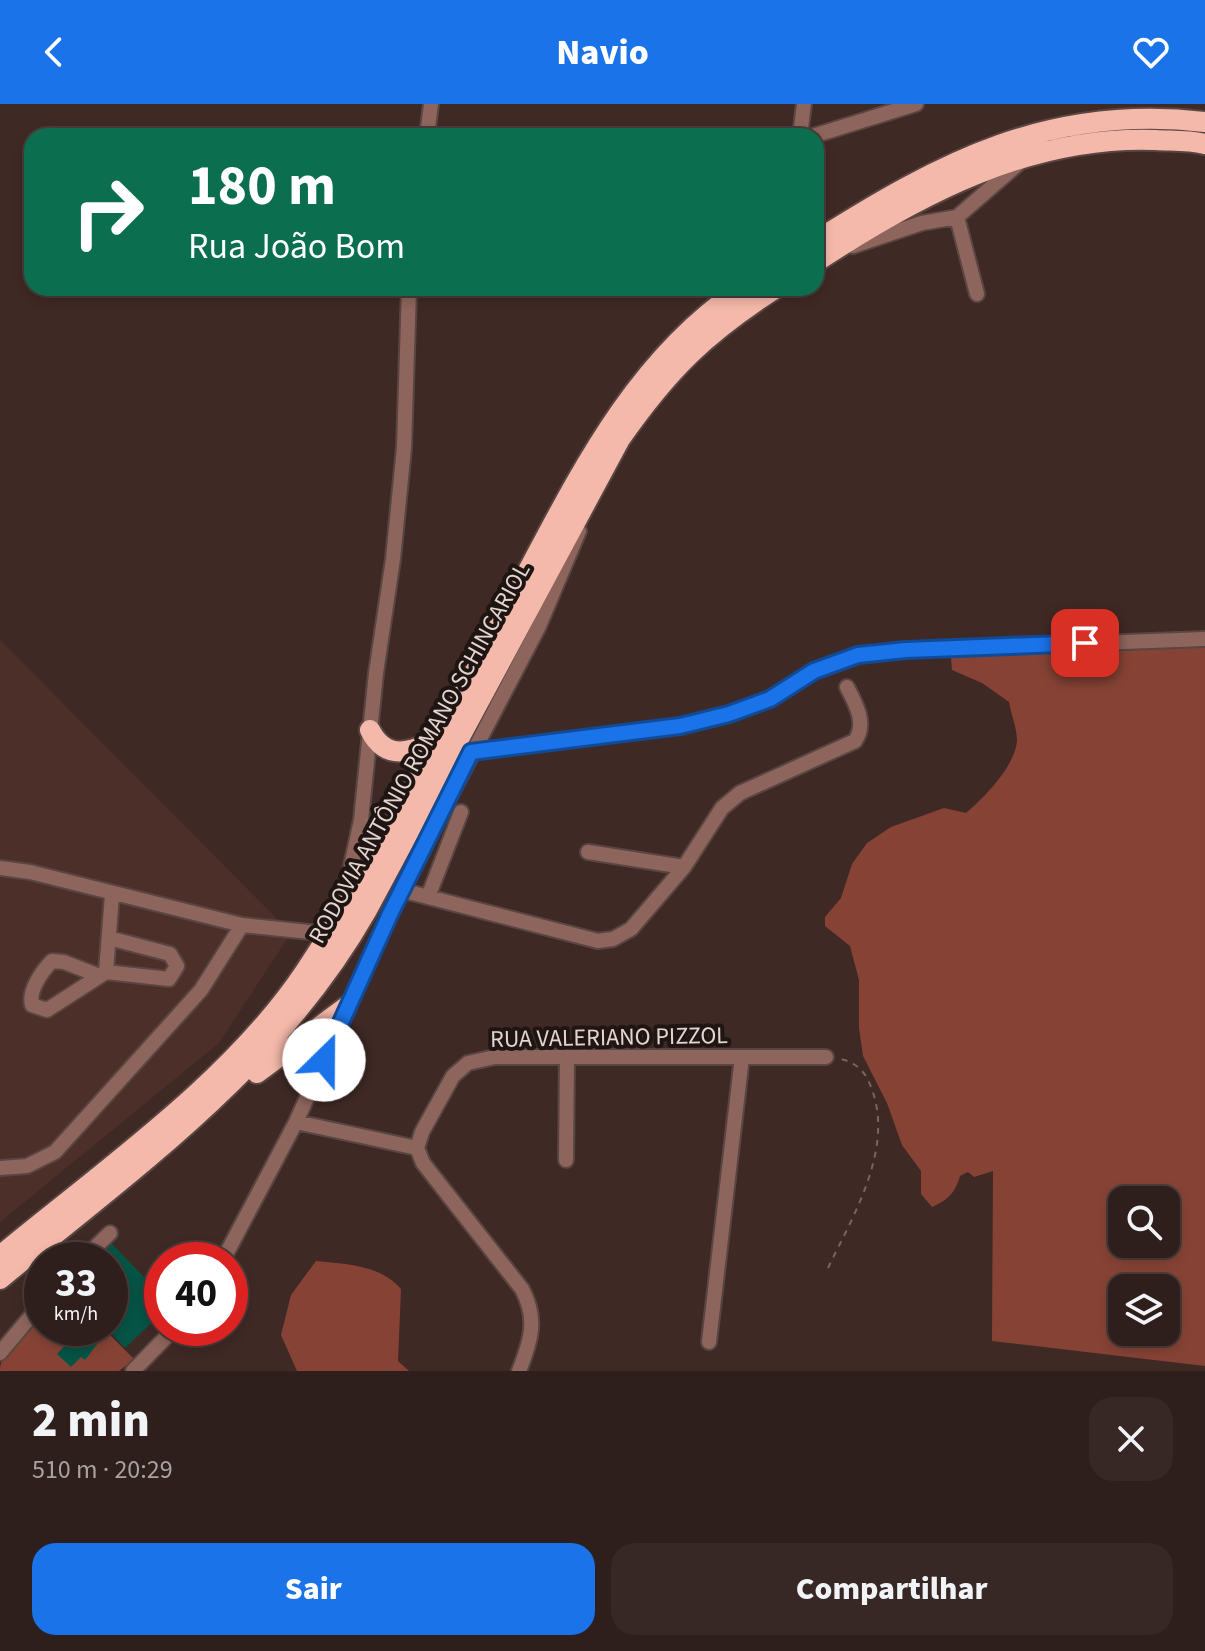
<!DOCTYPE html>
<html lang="pt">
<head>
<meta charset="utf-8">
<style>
	:root { --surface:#2f1f1c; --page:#372725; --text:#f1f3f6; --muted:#a7a2a3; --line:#4a3d3b; --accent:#1a73e8 }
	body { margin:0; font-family:"Source Sans 3",sans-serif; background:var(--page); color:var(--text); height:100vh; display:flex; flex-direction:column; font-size:30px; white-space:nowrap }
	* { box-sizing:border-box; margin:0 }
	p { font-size:26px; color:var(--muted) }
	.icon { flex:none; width:44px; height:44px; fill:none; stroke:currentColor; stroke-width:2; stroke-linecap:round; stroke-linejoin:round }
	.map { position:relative; height:1267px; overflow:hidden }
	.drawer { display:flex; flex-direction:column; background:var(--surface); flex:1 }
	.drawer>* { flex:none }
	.top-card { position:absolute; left:24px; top:24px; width:800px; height:168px; border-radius:24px; box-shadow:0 4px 12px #0003,0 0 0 2px var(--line); background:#0b6e4f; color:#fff; overflow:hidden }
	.buttons { position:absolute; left:1108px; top:1082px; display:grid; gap:16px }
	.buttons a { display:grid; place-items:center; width:72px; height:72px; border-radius:16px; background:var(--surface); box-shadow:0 4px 12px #0003,0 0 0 2px var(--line); font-size:40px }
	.speed { position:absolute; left:24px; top:1138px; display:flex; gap:16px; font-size:40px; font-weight:700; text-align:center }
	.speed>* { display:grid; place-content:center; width:104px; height:104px; border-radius:50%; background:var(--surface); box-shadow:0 4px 12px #0003,0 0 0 2px var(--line); line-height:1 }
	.speed small { font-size:20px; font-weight:400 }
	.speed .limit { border:12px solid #d22; background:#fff; color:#111 }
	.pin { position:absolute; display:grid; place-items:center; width:68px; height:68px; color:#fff; margin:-34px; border-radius:16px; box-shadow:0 4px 12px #0006 }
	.me { position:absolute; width:88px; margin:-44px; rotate:23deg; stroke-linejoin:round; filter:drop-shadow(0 0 6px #0008) }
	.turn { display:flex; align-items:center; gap:28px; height:168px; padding:0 32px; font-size:36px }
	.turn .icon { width:104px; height:104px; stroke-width:2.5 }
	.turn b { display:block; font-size:56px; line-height:68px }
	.round { display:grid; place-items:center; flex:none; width:84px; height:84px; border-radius:24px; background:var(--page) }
	.headline { display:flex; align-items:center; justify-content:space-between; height:136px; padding:0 32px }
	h1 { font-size:48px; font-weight:800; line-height:60px }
	.primary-button { display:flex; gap:16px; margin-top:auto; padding:16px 32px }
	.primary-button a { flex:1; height:92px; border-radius:24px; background:var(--accent); color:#fff; font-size:32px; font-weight:800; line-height:92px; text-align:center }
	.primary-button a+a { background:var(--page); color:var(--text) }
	header { display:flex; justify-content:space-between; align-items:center; height:104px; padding:0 32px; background:var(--accent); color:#fff; font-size:36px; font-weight:800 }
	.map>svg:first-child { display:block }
	.built { fill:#4c2f29 }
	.green { fill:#864335; fill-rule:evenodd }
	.building { fill:#055446 }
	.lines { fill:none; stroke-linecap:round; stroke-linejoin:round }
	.minor-casing { stroke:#594541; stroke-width:18 }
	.highway-casing { stroke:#594541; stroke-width:24 }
	.path { stroke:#786460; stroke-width:2; stroke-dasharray:6 6; stroke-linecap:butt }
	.minor { stroke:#8d655c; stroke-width:14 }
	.highway { stroke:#f4b9ab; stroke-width:20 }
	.route-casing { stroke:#114b97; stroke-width:20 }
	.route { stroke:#1a73e8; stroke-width:14 }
	.labels { text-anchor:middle; stroke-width:8; stroke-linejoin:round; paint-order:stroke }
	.street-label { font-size:24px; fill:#e4d5d1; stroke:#1f1513 }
</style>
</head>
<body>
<header><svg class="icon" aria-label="back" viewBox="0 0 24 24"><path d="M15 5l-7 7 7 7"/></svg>Navio<svg class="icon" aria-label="heart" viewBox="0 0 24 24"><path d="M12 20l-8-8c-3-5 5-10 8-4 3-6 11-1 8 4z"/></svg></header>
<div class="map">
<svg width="1205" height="1267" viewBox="0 0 1205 1267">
	<rect width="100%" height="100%" fill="#3f2925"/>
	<!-- built -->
	<path class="built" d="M0,536L291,829L219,939L0,1118Z"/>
	<!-- green -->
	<path class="green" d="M1205,542V1262L992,1237L993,1067L974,1073L968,1068L960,1072C955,1089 948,1096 932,1103L921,1090V1067L902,1041L887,999L863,952L859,924V876L850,842L825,822V813L841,794L852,760L867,739L891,723L944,704L966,709C984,694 1016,661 1017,636C1017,624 1011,610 1009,598L982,579L952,566L951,553ZM1122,1096H1166V1140H1122ZM1122,1184H1166V1228H1122Z
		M316,1157C345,1160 381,1161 401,1185L398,1257L409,1267H297L281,1231L291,1191Z
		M42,1207V1224H103L134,1255L119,1267H0C0,1245 28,1223 42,1207Z"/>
	<!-- building -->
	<path class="building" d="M111,1139L144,1173L151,1166L162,1178V1209L125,1244L106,1224H110V1156H93Z
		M81,1224H88L98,1234L95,1237L98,1239L85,1256L81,1253L71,1263L57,1250L69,1237L66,1234Z"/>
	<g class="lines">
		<!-- minor casing -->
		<g class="minor-casing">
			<path id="minor" d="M427,32L431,0
				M800,32L804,0
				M813,32L916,0
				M957,113L977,190
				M853,142L922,119L957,113L1019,59
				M471,648L680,622L729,610L770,595L814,567L858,551L906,546L1205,535
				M588,748L684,763
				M0,764L30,768L242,821L329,830
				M401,786L598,837L613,835L631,825L684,763L722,704L740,689L855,637C867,620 856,600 847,583
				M428,793L461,708
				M343,799L361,716L376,569L393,455L404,344L409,184
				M106,868L112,791
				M97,871L64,858L52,857C42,867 28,887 32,901L47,906L106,868L169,875L177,862L170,850L109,834
				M296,1018L417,1044
				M566,1056L567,952
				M0,1064L27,1062L55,1048L201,886L242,821
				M82,1156L110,1129
				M223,1156L296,1018L401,786L539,522L579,427
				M709,1238L742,953
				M0,1249L42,1199
				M133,1267L175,1224
				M519,1267C531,1237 538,1215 522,1185L423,1059L417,1044L422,1028L453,972L468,959L495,953H826"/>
		</g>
		<!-- highway casing -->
		<g class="highway-casing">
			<path id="highway" d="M816,137C943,57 1050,0 1205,18
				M816,158C918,91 1030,31 1156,36C1172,37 1189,36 1205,40
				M370,626C386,658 411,648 438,636
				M257,969L346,903
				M0,1152C101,1068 230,979 304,869C383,751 446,621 513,495C575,380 630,259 742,184
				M0,1175C137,1062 277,964 367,806L620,335C669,265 705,230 776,184"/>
		</g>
		<!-- path -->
		<path class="path" d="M828,1164C855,1108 898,1038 868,976C863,965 851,956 839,955"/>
		<!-- minor -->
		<use href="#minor" class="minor"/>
		<!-- highway -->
		<use href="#highway" class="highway"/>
	</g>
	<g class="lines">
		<!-- route casing -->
		<g class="route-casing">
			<path id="route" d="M324,956L390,810L471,648L680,622L729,610L770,595L814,567L858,551L906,546L1085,539"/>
		</g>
		<!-- route -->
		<use href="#route" class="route"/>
	</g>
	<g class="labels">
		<!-- street labels -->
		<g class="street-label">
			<text transform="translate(419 649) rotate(-61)" y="8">RODOVIA ANTÔNIO ROMANO SCHINCARIOL</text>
			<text transform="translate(609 933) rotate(-1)" y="8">RUA VALERIANO PIZZOL</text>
		</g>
	</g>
</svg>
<div class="buttons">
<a><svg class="icon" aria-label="search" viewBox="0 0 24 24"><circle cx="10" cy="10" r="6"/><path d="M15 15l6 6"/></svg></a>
<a><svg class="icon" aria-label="layers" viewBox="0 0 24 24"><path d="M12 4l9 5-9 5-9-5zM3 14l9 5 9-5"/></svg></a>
</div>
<div class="speed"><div>33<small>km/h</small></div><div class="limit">40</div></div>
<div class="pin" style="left:1085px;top:539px;background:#d93025"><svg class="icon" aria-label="arrive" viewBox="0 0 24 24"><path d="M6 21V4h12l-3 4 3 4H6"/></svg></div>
<svg class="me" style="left:324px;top:956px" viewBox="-20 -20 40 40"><circle r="19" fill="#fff"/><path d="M0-13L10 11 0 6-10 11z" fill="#1a73e8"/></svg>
<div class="top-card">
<div class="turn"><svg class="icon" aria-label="right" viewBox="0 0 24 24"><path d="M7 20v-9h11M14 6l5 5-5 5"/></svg><div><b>180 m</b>Rua João Bom</div></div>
</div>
</div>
<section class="drawer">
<div class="headline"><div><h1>2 min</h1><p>510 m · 20:29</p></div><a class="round"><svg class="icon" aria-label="close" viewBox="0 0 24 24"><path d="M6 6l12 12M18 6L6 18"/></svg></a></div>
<div class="primary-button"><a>Sair</a><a>Compartilhar</a></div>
</section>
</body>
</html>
